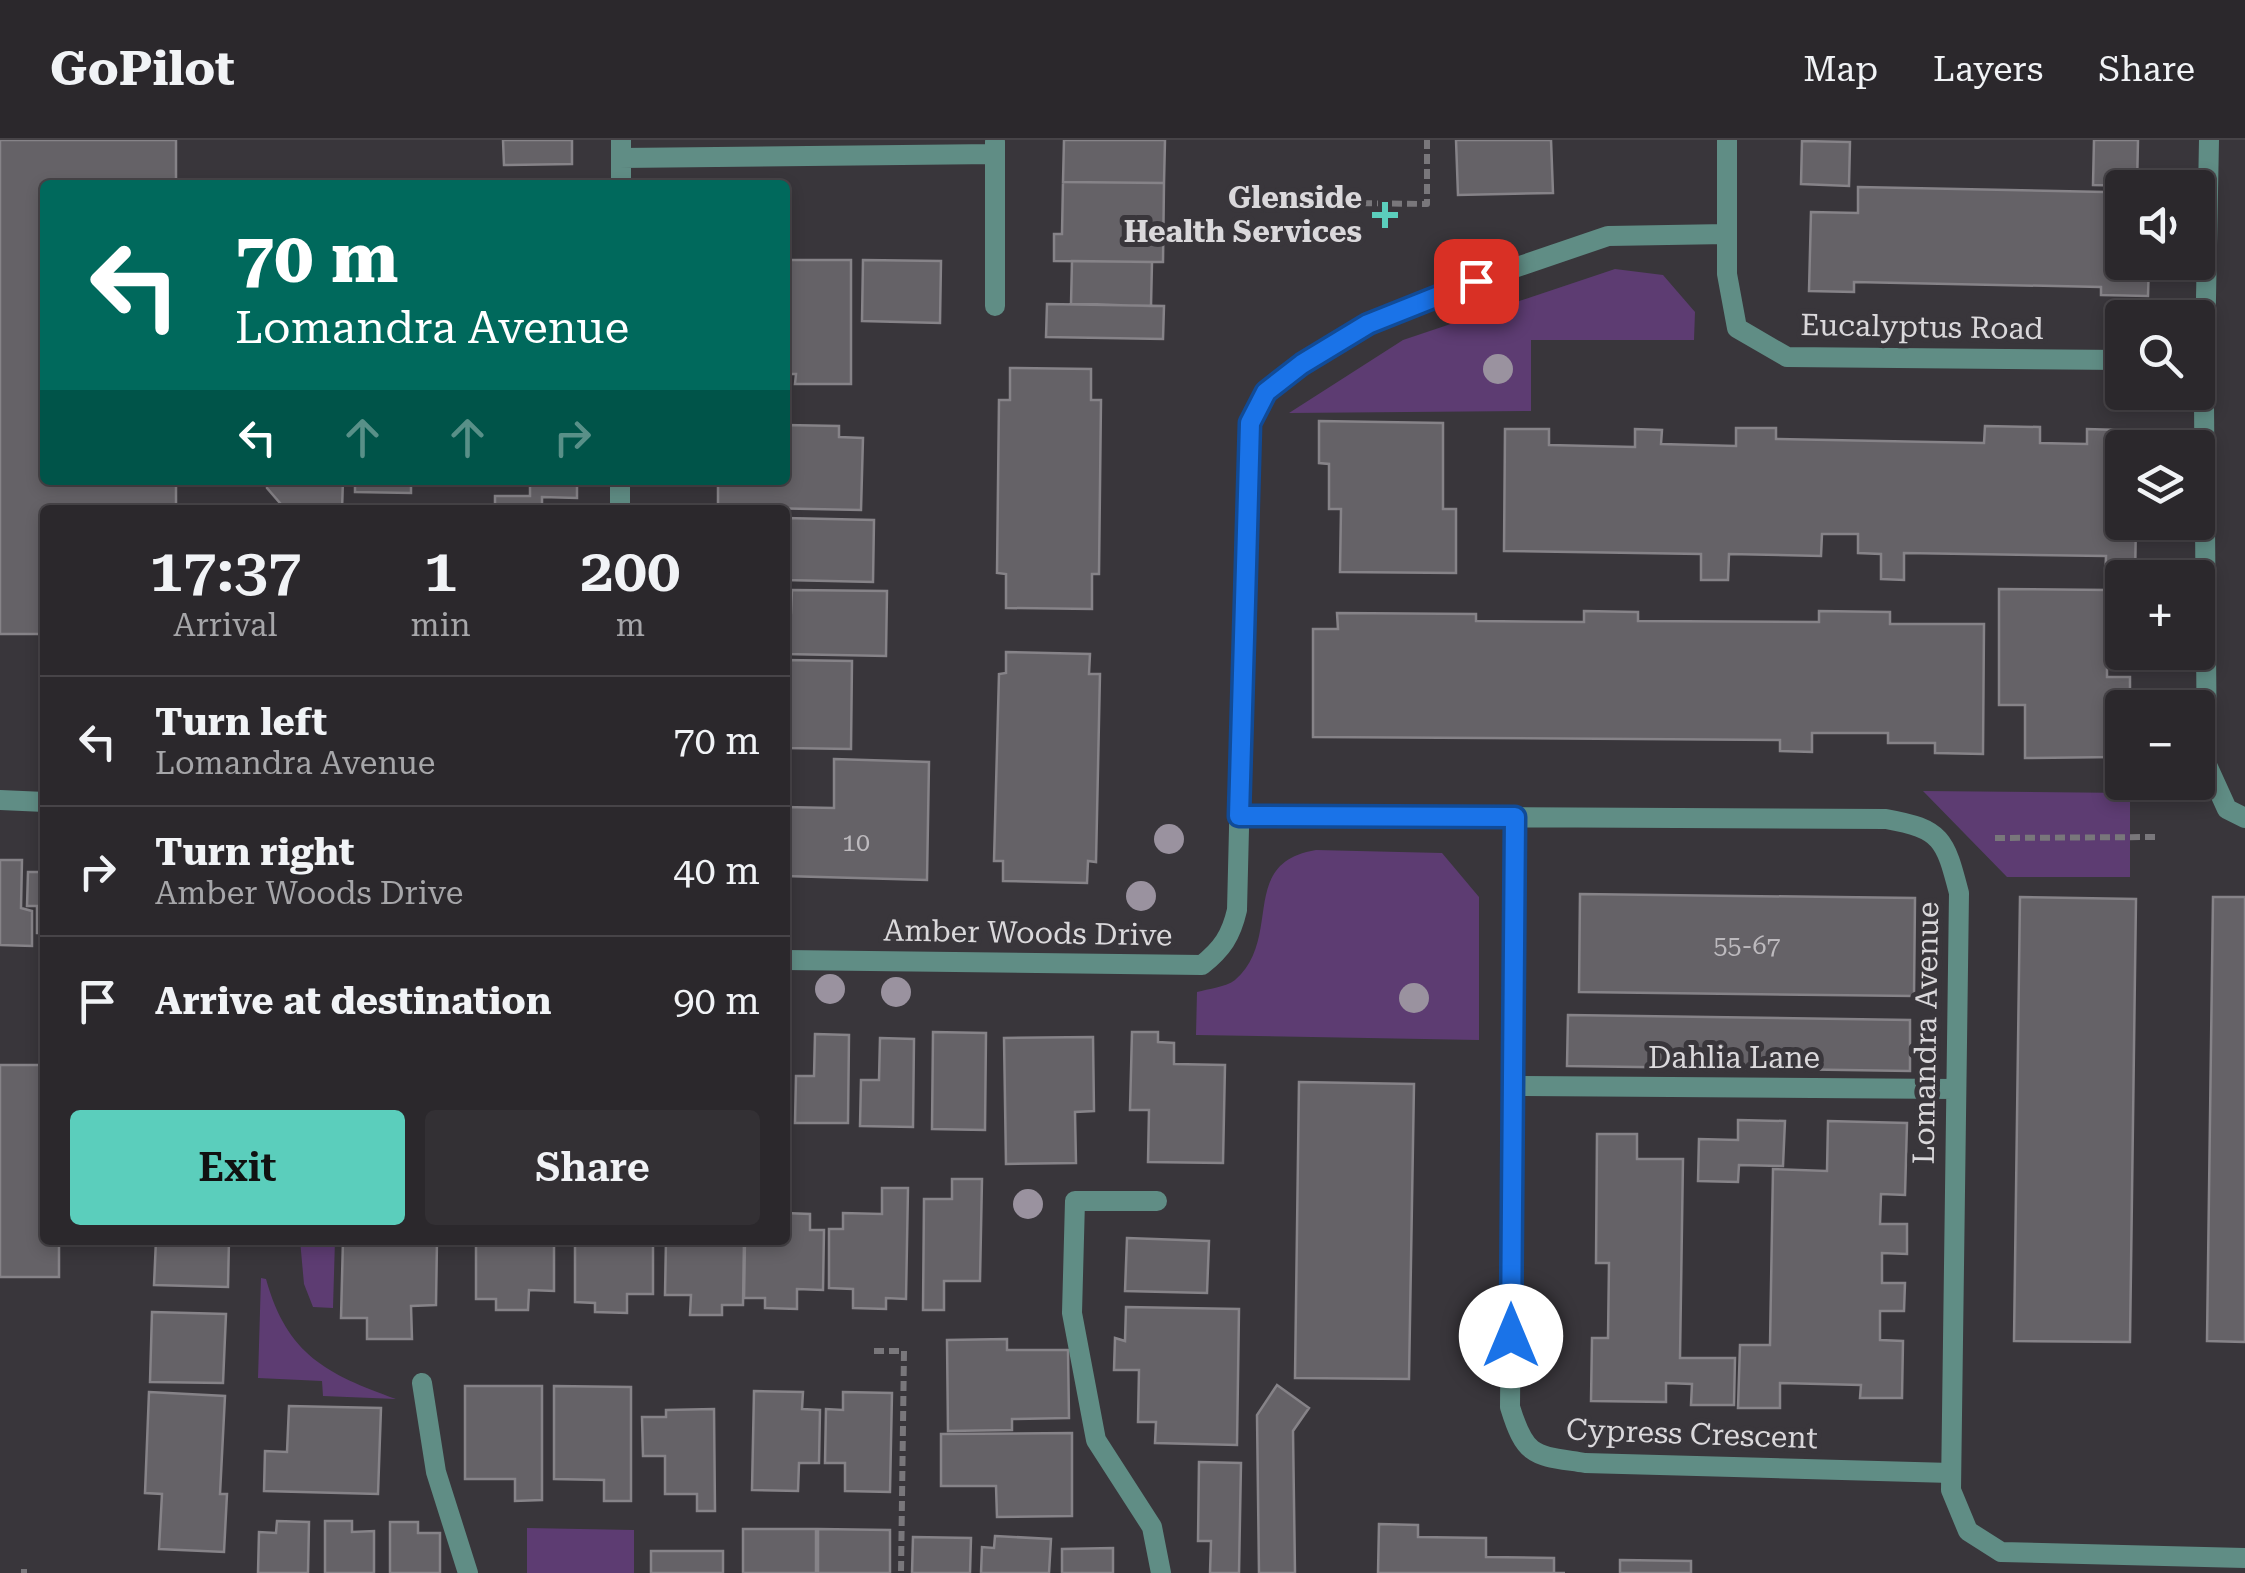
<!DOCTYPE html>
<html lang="en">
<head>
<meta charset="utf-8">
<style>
	:root { --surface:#2b282c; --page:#333034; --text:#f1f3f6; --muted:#a6a6a9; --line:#474448; --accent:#5bcebc }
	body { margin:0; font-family:"Roboto Serif",serif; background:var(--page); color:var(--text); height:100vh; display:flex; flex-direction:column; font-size:38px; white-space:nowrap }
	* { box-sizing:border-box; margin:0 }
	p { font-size:32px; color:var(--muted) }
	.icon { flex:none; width:55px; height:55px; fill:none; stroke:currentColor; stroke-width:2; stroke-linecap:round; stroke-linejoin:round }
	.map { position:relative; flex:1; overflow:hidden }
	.sheet { position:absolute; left:40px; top:365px; width:750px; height:740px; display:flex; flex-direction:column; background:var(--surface); border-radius:10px; box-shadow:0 5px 15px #0003,0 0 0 2px var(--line) }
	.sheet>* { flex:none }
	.guide { position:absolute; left:40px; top:40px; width:750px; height:305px; border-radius:10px; box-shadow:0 5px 15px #0003,0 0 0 2px var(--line); background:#00695c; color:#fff; overflow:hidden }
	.tools { position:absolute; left:2105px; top:30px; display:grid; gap:20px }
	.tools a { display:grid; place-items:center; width:110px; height:110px; border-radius:10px; background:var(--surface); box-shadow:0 5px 15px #0003,0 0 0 2px var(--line); font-size:50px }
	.pin { position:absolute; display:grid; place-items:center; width:85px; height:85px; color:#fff; margin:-42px; border-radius:20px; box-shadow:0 5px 15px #0006 }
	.me { position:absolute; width:110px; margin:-55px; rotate:0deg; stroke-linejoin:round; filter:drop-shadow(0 0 8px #0008) }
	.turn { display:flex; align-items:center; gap:35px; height:210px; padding:0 30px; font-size:45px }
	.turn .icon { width:130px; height:130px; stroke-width:2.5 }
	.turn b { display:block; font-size:70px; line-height:85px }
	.lanes { display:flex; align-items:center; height:95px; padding:0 30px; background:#0003; justify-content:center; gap:50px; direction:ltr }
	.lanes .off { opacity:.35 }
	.eta { display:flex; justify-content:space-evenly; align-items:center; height:170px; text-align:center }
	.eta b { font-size:60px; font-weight:600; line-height:70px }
	.button { display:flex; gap:20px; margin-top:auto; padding:20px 30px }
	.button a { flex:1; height:115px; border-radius:10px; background:var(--accent); color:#111; font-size:40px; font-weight:600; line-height:115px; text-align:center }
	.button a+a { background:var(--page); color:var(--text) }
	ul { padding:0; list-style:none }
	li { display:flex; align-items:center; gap:30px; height:130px; padding:0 30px; border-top:2px solid var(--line) }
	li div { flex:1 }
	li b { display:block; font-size:38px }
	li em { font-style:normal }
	header { display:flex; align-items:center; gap:60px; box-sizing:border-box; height:140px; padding:0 50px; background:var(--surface); border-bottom:2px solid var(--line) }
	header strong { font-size:48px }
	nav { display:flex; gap:55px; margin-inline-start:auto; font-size:35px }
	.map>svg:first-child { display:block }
	.green { fill:#5d3c72 }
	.building { fill:#656267; stroke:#868388; stroke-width:2.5 }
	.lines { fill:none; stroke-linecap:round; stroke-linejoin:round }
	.path { stroke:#79777b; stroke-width:6; stroke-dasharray:10 5; stroke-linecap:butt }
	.street { stroke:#608d85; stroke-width:20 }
	.tree { fill:#9a929f }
	.route-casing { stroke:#114b97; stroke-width:25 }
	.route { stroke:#1a73e8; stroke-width:18 }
	.poi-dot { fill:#5bcebc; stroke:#39363b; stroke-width:4 }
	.labels { text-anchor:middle; stroke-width:10; stroke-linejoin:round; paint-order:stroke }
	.number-label { font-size:25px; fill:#bdbabe }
	.poi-label { font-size:30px; font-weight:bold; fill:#dad8db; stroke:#39363b; text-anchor:end }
	.street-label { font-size:30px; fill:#dad8db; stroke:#39363b }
</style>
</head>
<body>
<header>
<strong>GoPilot</strong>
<nav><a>Map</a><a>Layers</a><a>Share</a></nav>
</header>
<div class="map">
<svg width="2245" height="1433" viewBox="0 0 2245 1433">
	<rect width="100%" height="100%" fill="#39363b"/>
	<!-- green -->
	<path class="green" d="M1615,129L1663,135L1695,172L1694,200H1531V271L1289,273L1403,200Z
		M1923,651L2130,653V737H2007Z
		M1316,710L1442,713L1479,757V900L1196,895L1197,852C1208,849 1226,847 1235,840C1284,797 1237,723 1316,710Z
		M300,1100H335L333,1168L313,1167L304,1144Z
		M261,1138L266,1139C287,1215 327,1234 396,1259L323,1256L322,1241L258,1238Z
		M527,1388L634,1390V1433H527Z"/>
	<!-- building -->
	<path class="building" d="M0,0H176V45H45V340H176V370H45V494H0Z
		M503,0H572V24L504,25Z
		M1064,0H1165L1164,43L1063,42Z
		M1456,0H1551L1553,53L1458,55Z
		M2094,0H2138L2137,46L2093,45Z
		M1802,1L1850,2L1849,46L1801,44Z
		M1063,42L1164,43L1163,122L1054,121V94H1062Z
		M1858,47L2105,52V73L2122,74V122H2149L2148,156L2101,155V147L1854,142V152L1809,151L1811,72L1858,73Z
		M785,120H851V244H795L796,234H785Z
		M863,120L941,121L940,183L862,181Z
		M1072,121L1152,122L1151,166L1071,164Z
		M1047,164L1164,166L1163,199L1046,197Z
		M1010,228L1091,229V260H1101L1099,434H1092V469L1006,468V434L997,433L999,260H1010Z
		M1319,281L1443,283V369H1456V433L1340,432L1341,369H1329V324L1319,323Z
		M785,285L839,286V297L863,298L861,370L718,367V340H785Z
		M1985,286L2040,287V303L2087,304V289L2120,290L2122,382H2136L2135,438H2122V442H2105L2106,416L1904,413V440L1881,439V414L1858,413V394H1822L1821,416L1729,414L1728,440H1701V414L1504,411L1505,289H1549V305L1635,307V289L1662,290L1661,304L1736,306V288H1776V299L1984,303Z
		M267,340H343L342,370H286L267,348Z
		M355,340H411V353L355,352Z
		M530,340H577V358L542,357V370H495V356H530Z
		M785,378L874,380L873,442L785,440Z
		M1999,449L2109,450V480H2122V508H2107V537H2130V565H2115V617L2025,618V565H1999Z
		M792,450L887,451L886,516L785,514V473H791Z
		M1584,471L1638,472V481L1819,482V471L1890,472V484H1984L1983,614L1935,613V603H1888V593H1812V612L1780,611V600L1313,597V489H1338L1337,473L1476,474V481L1584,482Z
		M1006,512L1090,514L1089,534H1100L1096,722L1088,721L1087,743L1003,741V721H994L999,534L1006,533Z
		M785,520L852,521L851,609L785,608Z
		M834,619L929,622L927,740L785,736V667L834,668Z
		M0,720H22L21,768L32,771V806L0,805Z
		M28,732H45V793H37V766H27Z
		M1580,754L1915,758L1914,856L1579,852Z
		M2020,757L2136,759L2130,1202L2014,1201Z
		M2213,757H2245V1202L2207,1201Z
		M1568,875L1910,880V931L1567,926Z
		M933,892L986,893L985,990L932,989Z
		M1132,892H1158V902L1174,903V924L1225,925L1223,1023L1148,1022L1149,970H1130Z
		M815,894L849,895L848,983H795L796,936H814Z
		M1093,897L1094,971L1075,972L1076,1023L1006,1024L1004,898Z
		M880,898L914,899L913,987L860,986L861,940H879Z
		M0,925H45V1100H59V1137H0Z
		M1299,942L1414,944L1409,1239L1295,1238Z
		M1738,980L1785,981L1783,1026L1739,1025L1738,1042L1698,1041L1699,999L1738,1000Z
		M1828,981L1907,983L1905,1055L1881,1054L1880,1084H1907V1114L1882,1113V1143H1905L1904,1171H1880V1200L1903,1201L1902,1258H1860L1861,1245L1780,1243V1268H1738L1740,1205H1770L1773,1029L1827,1031Z
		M1597,994H1637V1019H1683L1680,1218H1735L1734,1265H1691L1692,1244L1666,1243V1262L1591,1261L1592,1198H1608L1609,1123H1596Z
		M952,1039H982L980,1141H944V1170H923L924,1059H952Z
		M882,1048H908L906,1159L886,1158V1169L853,1168V1149L829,1148V1089H843V1073L882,1074Z
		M785,1073L810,1074V1090H824L823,1150L797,1149V1169L765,1168V1158H744L745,1100H785Z
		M1127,1098L1209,1101L1207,1153L1125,1151Z
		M156,1100H229L228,1147L154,1145Z
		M343,1100H437L436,1165L411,1166L412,1199H367V1178H341Z
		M476,1100H554V1151L529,1150L528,1170H496V1159H476Z
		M575,1100H653V1154H627V1173L595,1172V1163L575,1162Z
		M666,1100H744L743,1165H722V1175H690L691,1155H665Z
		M1126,1167L1239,1169L1237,1305L1155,1303L1156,1282H1138L1139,1230H1114L1115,1198L1125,1201Z
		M152,1172L226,1174L223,1243L150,1242Z
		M1007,1199V1210H1068L1069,1278L1012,1279V1290L948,1291L947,1200Z
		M1277,1245L1309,1268L1293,1291L1295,1433H1259L1257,1275Z
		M465,1246H542V1360L515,1361V1339H465Z
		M554,1246L631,1247V1361H604V1340L554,1339Z
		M754,1251L803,1252L802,1269L820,1270L819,1323H799L798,1351L752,1350Z
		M149,1252L225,1256L220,1354H227L224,1412L159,1409L162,1354L145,1353Z
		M843,1252L892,1253L890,1352L845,1351V1323H825L826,1269L843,1270Z
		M289,1266L381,1268L378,1354L264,1351L265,1311L287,1312Z
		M714,1269L715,1371H697V1354H665V1316H643L642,1277H666V1270Z
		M1072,1293V1376L997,1377L996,1346H941V1294Z
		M1199,1322L1241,1323L1239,1433H1210L1211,1401H1198Z
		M277,1381L309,1382L308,1433H258L259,1392L276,1393Z
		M325,1381H352V1392L374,1391V1433H325Z
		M390,1382H418V1393H440V1433H390Z
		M1379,1384L1418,1385V1397L1486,1398V1417L1554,1418V1433H1565H1378Z
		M743,1389H816V1433H743Z
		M818,1389L890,1390V1433H818Z
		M995,1396L1051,1399L1049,1433H981L982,1407L994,1408Z
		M913,1397L971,1398L970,1433H912Z
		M1113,1408V1433H1062V1409Z
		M651,1411H723V1433H651Z
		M1620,1420L1691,1421V1433H1620Z"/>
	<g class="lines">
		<!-- path -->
		<path class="path" d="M1347,63L1427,64V0
			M1995,698L2155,697
			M874,1211H904L901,1433
			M24,1433V1429"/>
		<!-- street -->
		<path class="street" d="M621,0V45
			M1727,0V134L1737,188L1787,217L2122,220
			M2209,0L2204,264L2207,625L2227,669L2245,678
			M995,2V166
			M621,18L995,14
			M620,370V340
			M0,660L45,662
			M1239,676L1886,679C1942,689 1945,699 1959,753L1951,1350L1968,1391L2001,1412L2245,1418
			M1515,677L1510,1267C1526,1319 1535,1315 1585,1323L1951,1333
			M785,820L1202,825C1222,809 1231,796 1237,770L1249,283L1266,252L1302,224L1368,184L1444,152L1608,96L1727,94
			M1513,946L1955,949
			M1157,1061H1075L1072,1173L1096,1300L1152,1387L1161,1433
			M422,1243L436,1332L468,1433"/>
	</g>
	<!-- trees -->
	<g class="tree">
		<circle cx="1498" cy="229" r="15"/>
		<circle cx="1169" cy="699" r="15"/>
		<circle cx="1141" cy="756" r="15"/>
		<circle cx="830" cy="849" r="15"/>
		<circle cx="896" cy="852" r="15"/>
		<circle cx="1414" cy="858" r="15"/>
		<circle cx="1028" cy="1064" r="15"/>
	</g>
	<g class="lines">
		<!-- route casing -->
		<g class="route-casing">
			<path id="route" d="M1476,141L1368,184L1302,224L1266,252L1250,283L1239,676L1515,677L1511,1196"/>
		</g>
		<!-- route -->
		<use href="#route" class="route"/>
	</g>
	<!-- markers -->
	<path class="poi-dot" d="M1380 60h10v10h10v10h-10v10h-10v-10h-10v-10h10z"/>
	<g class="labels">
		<!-- number labels -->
		<g class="number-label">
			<text x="856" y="711">10</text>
			<text x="1747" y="814">55-67</text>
		</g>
		<!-- poi labels -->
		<g class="poi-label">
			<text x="1362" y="68">Glenside<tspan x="1362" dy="34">Health Services</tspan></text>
		</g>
		<!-- street labels -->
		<g class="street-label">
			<text transform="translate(1922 187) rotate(1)" y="10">Eucalyptus Road</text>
			<text transform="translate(1028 793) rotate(1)" y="10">Amber Woods Drive</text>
			<text transform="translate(1926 893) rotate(-89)" y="10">Lomandra Avenue</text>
			<text x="1734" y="928">Dahlia Lane</text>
			<text transform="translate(1692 1294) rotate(2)" y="10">Cypress Crescent</text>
		</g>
	</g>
</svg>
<div class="tools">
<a><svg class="icon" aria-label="sound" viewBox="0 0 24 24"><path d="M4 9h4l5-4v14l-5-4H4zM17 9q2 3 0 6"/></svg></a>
<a><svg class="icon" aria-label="search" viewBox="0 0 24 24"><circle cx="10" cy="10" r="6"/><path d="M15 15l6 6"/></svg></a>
<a><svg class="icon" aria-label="layers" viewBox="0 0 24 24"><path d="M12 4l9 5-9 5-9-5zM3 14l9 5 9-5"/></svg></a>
<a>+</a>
<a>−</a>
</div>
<div class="pin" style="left:1476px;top:141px;background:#d93025"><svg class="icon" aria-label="arrive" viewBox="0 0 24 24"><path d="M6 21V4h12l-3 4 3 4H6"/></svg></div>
<svg class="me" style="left:1511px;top:1196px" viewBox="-20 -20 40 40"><circle r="19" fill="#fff"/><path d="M0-13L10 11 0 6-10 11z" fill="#1a73e8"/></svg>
<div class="guide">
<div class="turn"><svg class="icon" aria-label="left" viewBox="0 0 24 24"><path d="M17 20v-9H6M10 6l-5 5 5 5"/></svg><div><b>70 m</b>Lomandra Avenue</div></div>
<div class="lanes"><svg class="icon" aria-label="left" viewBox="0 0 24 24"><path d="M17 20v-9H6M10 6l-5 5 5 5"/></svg><svg class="icon off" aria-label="ahead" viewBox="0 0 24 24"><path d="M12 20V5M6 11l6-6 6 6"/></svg><svg class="icon off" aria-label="ahead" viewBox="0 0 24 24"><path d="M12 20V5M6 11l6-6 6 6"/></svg><svg class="icon off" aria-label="right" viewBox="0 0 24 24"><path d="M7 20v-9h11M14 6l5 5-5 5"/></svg></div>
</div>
<section class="sheet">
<div class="eta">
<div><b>17:37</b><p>Arrival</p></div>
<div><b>1</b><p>min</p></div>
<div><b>200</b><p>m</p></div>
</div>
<ul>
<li><svg class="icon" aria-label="left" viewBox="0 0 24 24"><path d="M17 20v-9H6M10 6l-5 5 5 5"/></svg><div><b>Turn left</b><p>Lomandra Avenue</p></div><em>70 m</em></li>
<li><svg class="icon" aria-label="right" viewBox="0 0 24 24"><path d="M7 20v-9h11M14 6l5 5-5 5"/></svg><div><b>Turn right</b><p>Amber Woods Drive</p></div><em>40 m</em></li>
<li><svg class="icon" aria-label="arrive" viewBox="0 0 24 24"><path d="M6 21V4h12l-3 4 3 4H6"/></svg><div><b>Arrive at destination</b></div><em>90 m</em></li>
</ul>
<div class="button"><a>Exit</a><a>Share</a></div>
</section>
</div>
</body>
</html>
